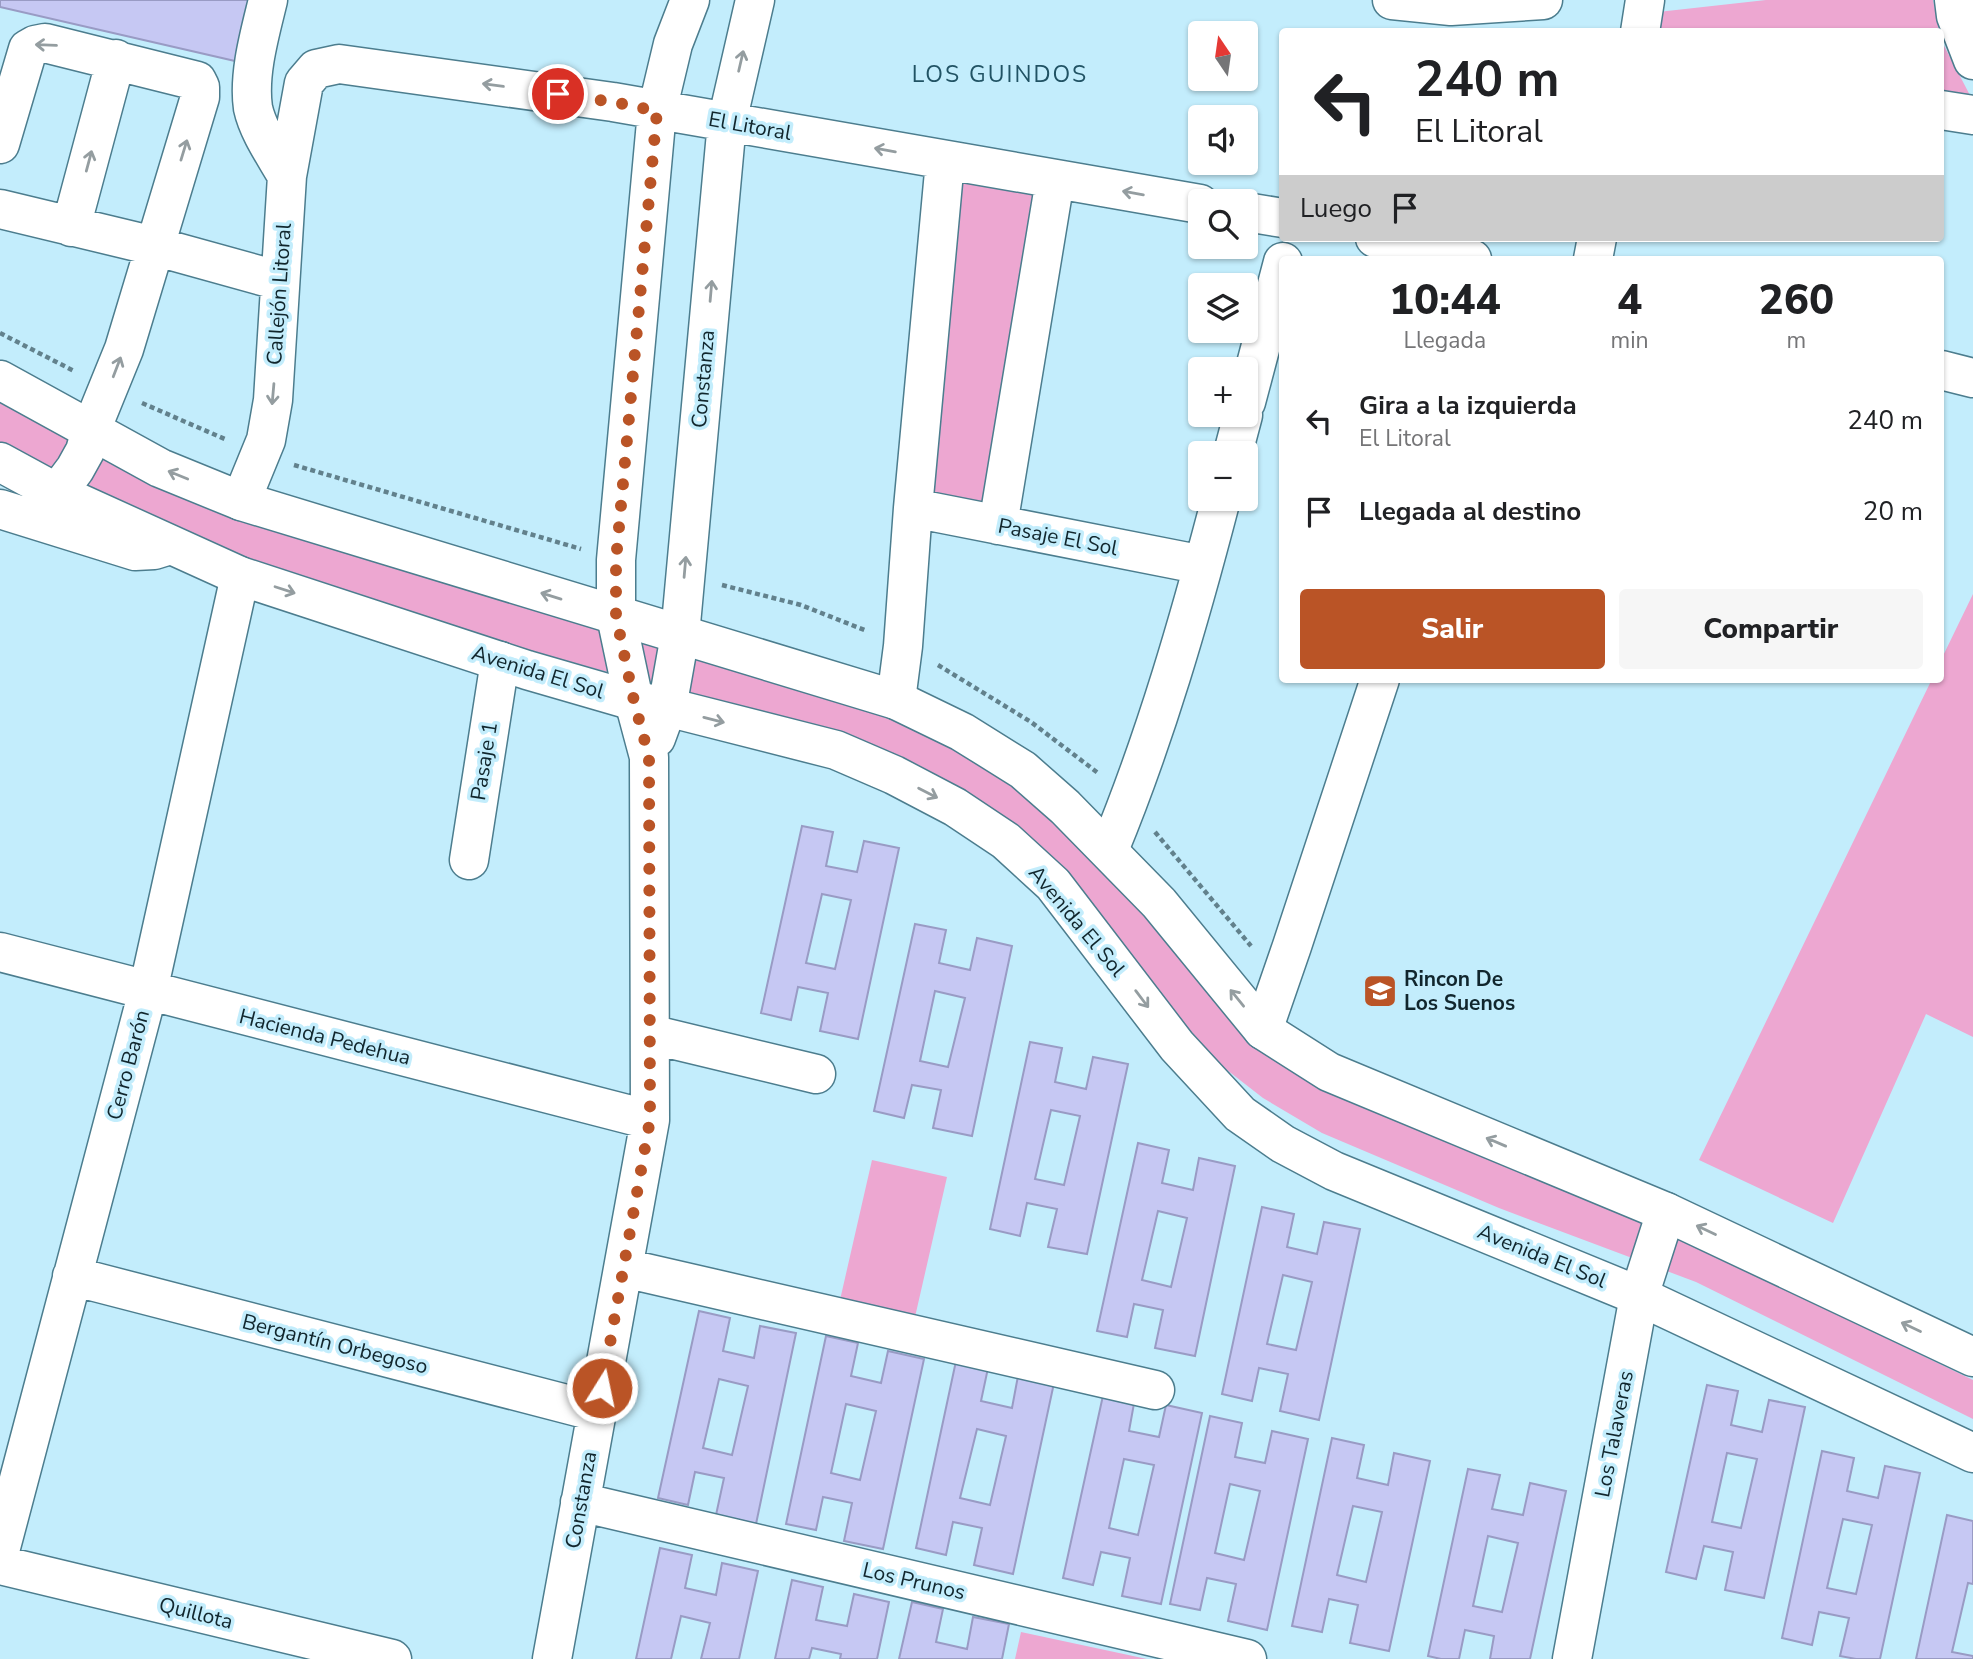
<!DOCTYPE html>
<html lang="es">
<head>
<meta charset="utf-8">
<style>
	:root { --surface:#fff; --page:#f6f6f6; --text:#202124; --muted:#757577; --accent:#ba5426 }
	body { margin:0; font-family:"Nunito Sans",sans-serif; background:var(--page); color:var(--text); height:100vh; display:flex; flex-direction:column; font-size:26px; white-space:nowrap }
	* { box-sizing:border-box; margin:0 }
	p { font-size:23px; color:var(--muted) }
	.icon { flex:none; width:38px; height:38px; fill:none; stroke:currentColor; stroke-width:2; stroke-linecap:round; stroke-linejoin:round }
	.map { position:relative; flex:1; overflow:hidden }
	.side { position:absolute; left:1279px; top:256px; width:665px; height:427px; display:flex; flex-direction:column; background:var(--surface); border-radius:7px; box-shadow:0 2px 5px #0004 }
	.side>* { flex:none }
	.hud { position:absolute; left:1279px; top:28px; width:665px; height:214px; border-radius:7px; box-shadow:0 2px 5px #0004; background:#fff; color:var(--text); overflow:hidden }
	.needle { width:46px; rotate:347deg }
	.tools { position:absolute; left:1188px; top:21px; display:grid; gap:14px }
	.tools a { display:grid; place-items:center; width:70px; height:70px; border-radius:7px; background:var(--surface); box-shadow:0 2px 5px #0004; font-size:35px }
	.pin { position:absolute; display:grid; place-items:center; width:60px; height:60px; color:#fff; margin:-30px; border:4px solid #fff; border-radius:50%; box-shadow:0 2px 7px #0007 }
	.me { position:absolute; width:77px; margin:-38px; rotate:10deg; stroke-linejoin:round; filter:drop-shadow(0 0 5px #0008) }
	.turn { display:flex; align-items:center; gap:24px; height:147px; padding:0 21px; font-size:32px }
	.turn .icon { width:91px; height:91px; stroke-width:2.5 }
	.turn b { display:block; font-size:49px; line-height:60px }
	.then { display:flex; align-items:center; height:66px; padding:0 21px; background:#0003; gap:14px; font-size:26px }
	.eta { display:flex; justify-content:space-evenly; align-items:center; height:119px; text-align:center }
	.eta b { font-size:42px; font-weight:800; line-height:49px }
	.button { display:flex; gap:14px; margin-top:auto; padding:14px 21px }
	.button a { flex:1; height:80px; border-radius:7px; background:var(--accent); color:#fff; font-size:28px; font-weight:800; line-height:80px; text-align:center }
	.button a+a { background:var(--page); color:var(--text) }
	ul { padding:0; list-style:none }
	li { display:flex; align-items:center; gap:21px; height:91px; padding:0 21px }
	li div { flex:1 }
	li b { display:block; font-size:26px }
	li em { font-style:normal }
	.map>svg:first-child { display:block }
	.green { fill:#eda7d1 }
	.building { fill:#c6c8f3; stroke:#999bc4; stroke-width:2; fill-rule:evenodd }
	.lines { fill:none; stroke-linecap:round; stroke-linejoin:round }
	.minor-casing { stroke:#4c7d8e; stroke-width:41 }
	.major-casing { stroke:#4c7d8e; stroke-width:41 }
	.path { stroke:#62818c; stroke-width:4.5; stroke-dasharray:5 3.5; stroke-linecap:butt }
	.minor { stroke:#fff; stroke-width:38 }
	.major { stroke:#fff; stroke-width:38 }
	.oneway { stroke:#949da0 }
	.route { stroke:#ba5426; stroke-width:12; stroke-dasharray:0 21.6 }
	.labels { text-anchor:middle; stroke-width:7; stroke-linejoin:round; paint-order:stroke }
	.street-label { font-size:21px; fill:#11262d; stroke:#c3edfc }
	.poi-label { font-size:21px; font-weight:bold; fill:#11262d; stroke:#c3edfc; text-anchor:start }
	.neighbourhood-label { font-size:23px; letter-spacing:2px; fill:#215364; stroke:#c3edfc }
</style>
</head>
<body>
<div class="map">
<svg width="1973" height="1659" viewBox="0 0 1973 1659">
	<rect width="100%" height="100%" fill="#c3edfc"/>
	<!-- green -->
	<path class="green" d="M1766,0H1933L1939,31L1655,32L1658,12Z
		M1941,40L1973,101L1941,96Z
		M945,161L1055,180L998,525L913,508Z
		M0,403L159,486L361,557L874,713L925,732L1036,799L1126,887L1241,1027L1973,1380V1419L1696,1282L1499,1208L1322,1133L1263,1098L1218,1063L1127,957L1058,869L741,708L530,651L343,594L204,541L102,496L0,444Z
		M1973,594V1037L1926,1014L1833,1223L1699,1160L1932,679H1941V660Z
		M872,1160L947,1177L915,1317L840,1300Z
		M1021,1632L1147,1659H1015Z"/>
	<!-- building -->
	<path class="building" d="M0,0H249L235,61L0,7Z
		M802,826L833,832L826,866L857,872L864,841L899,848L858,1039L820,1031L828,993L798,987L791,1020L761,1013ZM822,894L851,900L835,969L806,963Z
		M915,924L946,930L939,963L970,970L977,938L1012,946L972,1136L933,1128L941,1090L912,1085L904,1118L874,1111ZM935,991L965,998L948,1067L920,1061Z
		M1030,1042L1062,1048L1055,1082L1086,1089L1093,1057L1128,1064L1087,1254L1048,1247L1057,1209L1027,1203L1020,1236L990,1229ZM1051,1110L1080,1116L1064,1185L1035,1179Z
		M1138,1143L1169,1150L1162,1183L1193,1190L1199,1158L1235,1166L1195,1356L1155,1348L1163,1310L1134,1304L1127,1337L1097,1331ZM1158,1211L1187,1218L1171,1287L1142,1280Z
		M1262,1207L1294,1214L1287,1247L1317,1254L1324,1222L1360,1229L1319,1420L1280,1411L1288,1374L1259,1368L1252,1401L1222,1394ZM1283,1275L1312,1282L1296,1350L1267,1344Z
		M699,1311L730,1318L723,1351L754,1358L760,1326L796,1333L756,1524L716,1515L724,1478L695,1472L688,1505L658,1498ZM719,1379L748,1386L732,1455L703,1448Z
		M826,1336L858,1343L851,1376L881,1383L888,1351L924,1359L883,1549L844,1541L852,1503L823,1497L816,1530L786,1524ZM846,1404L876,1411L860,1480L831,1473Z
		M956,1361L988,1368L981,1401L1012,1408L1018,1376L1054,1383L1013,1574L974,1565L982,1528L953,1522L946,1555L916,1548ZM977,1429L1006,1436L990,1505L960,1498Z
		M1707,1385L1738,1391L1731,1425L1762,1432L1769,1400L1805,1407L1764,1598L1725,1590L1733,1552L1704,1546L1696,1579L1666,1572ZM1727,1453L1757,1459L1741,1528L1712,1522Z
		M1104,1391L1135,1398L1129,1431L1159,1437L1166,1405L1202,1413L1161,1604L1122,1596L1130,1558L1101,1552L1093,1585L1063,1578ZM1124,1459L1154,1465L1138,1535L1109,1528Z
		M1210,1416L1242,1423L1235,1457L1265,1463L1272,1431L1308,1439L1267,1630L1228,1621L1236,1584L1207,1578L1200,1610L1170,1604ZM1230,1484L1260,1491L1244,1560L1215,1553Z
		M1332,1438L1364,1445L1357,1478L1388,1485L1394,1453L1430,1461L1389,1651L1350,1643L1358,1605L1329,1599L1322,1632L1292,1626ZM1353,1506L1382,1512L1366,1582L1337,1575Z
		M1822,1451L1854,1458L1847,1491L1878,1498L1885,1466L1920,1473L1880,1659H1856L1840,1656L1849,1618L1819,1612L1812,1645L1782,1638ZM1843,1519L1872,1525L1856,1594L1827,1588Z
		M1468,1469L1500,1475L1492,1509L1523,1515L1530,1483L1566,1491L1530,1659H1490L1494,1636L1465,1630L1459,1659H1441L1428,1656ZM1488,1536L1518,1543L1502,1612L1473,1606Z
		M1947,1515L1973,1521V1584L1968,1583L1952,1652L1973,1656V1659H1916Z
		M660,1548L692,1555L685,1588L716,1595L722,1563L758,1571L739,1659H701L710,1623L681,1616L671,1659H636Z
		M792,1580L823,1587L816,1620L847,1626L854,1594L889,1602L877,1659H840L841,1654L812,1648L809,1659H775Z
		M912,1602L943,1609L936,1642L967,1649L973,1617L1009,1624L1002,1659H899Z"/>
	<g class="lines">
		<!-- minor casing -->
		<g class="minor-casing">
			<path id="minor" d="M268,0C260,33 248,74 253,108C258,131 275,155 287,176
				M1392,0L1451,6L1543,0
				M1954,0L1956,16L1973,60
				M1640,32L1645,0
				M1941,110L1973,115
				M0,144L28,49L35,45L45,43L197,81L200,87V97L124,349L91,430L85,451L75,469L57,493L28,517
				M0,209L154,246L280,281
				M1246,212L1283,218
				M71,227L116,59
				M1375,238L1472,259
				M1593,259L1597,238
				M1941,370L1973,378
				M1246,402L1283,262
				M1233,453L1243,415
				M241,501L266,440L273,400L287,176L304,83L316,69L339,64L613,102L1200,204
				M913,508L1203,565
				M0,509L135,551L154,550L170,545
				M998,525L1055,180
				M896,700L903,646L913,508L945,161
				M656,738L667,708L680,635L727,122L755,0
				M1109,850C1156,736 1190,618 1221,499
				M469,860L500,661
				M0,952L650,1120
				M1263,1030L1292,946L1380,679
				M650,1034L816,1074
				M624,1268L1155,1390
				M72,1276L597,1412
				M580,1502L1247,1659
				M0,1551L148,991L240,576
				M0,1565L392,1659
				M552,1659L650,1120L649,757L634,701L616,616V560L657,111L673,44L690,0
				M1572,1659L1639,1296L1666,1212"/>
		</g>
		<!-- major casing -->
		<g class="major-casing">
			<path id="major" d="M0,380L160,468L241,501L896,700L962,732L1023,770L1065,807L1159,903L1263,1030L1329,1072L1666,1212L1973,1357
				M0,462L57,493L240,576L527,670L634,701L659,705L836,750L894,775L955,807L1006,841L1053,884L1177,1046L1240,1114L1283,1144L1334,1171L1639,1296L1973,1453"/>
		</g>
		<!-- path -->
		<path class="path" d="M0,333L74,371
			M142,403L227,440
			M294,465L581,549
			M722,585L801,605L867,631
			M938,665L1031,722L1098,773
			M1155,832L1251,946"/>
		<!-- minor -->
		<use href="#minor" class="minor"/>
		<!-- major -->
		<use href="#major" class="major"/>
	</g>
	<!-- one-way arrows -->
	<defs><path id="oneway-shaft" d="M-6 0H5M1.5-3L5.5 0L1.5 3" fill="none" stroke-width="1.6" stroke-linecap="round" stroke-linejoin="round" transform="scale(1.75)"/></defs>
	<g class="oneway">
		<use href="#oneway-shaft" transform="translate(46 45) rotate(-178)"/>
		<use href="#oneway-shaft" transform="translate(741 61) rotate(-77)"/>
		<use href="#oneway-shaft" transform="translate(493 85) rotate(-172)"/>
		<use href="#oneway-shaft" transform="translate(184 150) rotate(-73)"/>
		<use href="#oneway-shaft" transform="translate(885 150) rotate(-170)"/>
		<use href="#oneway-shaft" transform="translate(89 161) rotate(-75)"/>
		<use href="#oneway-shaft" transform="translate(1133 193) rotate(-170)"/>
		<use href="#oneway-shaft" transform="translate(711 291) rotate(-85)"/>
		<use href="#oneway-shaft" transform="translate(117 367) rotate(-69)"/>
		<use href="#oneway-shaft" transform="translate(273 394) rotate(95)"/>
		<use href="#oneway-shaft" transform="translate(178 475) rotate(-158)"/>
		<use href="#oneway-shaft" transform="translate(685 567) rotate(-85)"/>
		<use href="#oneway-shaft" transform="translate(285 590) rotate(18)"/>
		<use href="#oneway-shaft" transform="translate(551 596) rotate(-163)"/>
		<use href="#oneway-shaft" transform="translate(714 720) rotate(14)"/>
		<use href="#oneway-shaft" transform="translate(928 793) rotate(27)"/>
		<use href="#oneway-shaft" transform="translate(1237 998) rotate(-129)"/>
		<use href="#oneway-shaft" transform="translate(1142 999) rotate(53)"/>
		<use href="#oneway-shaft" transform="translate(1496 1142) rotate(-157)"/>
		<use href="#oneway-shaft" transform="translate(1706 1230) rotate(-155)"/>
		<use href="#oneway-shaft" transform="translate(1911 1327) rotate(-155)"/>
	</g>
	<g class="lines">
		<!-- route -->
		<path class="route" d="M558,94L613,102L657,111L616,560V616L634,701L649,757L650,1120L602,1388"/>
	</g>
	<!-- icons -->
	<defs>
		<g id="school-square" transform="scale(1.75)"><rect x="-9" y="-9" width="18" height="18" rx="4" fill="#ba5426" stroke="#c3edfc"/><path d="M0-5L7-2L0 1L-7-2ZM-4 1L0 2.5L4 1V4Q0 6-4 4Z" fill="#fff"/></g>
	</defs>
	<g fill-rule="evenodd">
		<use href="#school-square" x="1380" y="991"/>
	</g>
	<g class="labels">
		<!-- street labels -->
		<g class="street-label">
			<text transform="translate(750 126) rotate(10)" y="7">El Litoral</text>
			<text transform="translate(279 294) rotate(-86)" y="7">Callejón Litoral</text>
			<text transform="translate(703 379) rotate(-85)" y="7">Constanza</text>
			<text transform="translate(1058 537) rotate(11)" y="7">Pasaje El Sol</text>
			<text transform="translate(538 672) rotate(17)" y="7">Avenida El Sol</text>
			<text transform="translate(484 761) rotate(-81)" y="7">Pasaje 1</text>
			<text transform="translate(1077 921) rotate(50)" y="7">Avenida El Sol</text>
			<text transform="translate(325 1037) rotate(14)" y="7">Hacienda Pedehua</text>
			<text transform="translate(128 1065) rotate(-75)" y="7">Cerro Barón</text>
			<text transform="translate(1542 1256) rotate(22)" y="7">Avenida El Sol</text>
			<text transform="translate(335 1344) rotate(14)" y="7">Bergantín Orbegoso</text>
			<text transform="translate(1614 1434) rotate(-79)" y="7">Los Talaveras</text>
			<text transform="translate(581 1500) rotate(-80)" y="7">Constanza</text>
			<text transform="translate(914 1581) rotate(13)" y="7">Los Prunos</text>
			<text transform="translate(196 1613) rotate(14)" y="7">Quillota</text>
		</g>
		<!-- poi labels -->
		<g class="poi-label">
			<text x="1404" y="986">Rincon De<tspan x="1404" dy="24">Los Suenos</tspan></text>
		</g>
		<!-- neighbourhood labels -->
		<g class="neighbourhood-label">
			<text x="1000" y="82">LOS GUINDOS</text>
		</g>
	</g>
</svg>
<div class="tools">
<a><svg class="needle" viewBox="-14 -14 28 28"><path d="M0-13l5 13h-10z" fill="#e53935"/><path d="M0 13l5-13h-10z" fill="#757577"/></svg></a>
<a><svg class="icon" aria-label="sound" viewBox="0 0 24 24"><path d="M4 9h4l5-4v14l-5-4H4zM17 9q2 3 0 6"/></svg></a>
<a><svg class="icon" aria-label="search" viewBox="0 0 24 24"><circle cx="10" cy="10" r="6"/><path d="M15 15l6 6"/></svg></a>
<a><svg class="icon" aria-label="layers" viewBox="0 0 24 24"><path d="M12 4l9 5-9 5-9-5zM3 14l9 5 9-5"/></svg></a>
<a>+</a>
<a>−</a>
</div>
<div class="pin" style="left:558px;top:94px;background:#d93025"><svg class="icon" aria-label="arrive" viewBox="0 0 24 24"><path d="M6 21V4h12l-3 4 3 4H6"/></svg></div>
<svg class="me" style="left:602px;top:1388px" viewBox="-20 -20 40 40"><circle r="17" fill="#ba5426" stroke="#fff" stroke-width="3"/><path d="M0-11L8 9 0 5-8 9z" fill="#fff"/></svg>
<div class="hud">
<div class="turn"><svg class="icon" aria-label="left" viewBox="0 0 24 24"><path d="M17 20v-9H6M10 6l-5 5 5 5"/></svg><div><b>240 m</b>El Litoral</div></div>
<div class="then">Luego<svg class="icon" aria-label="arrive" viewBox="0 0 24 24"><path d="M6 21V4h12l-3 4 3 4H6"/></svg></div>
</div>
<section class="side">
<div class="eta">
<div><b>10:44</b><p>Llegada</p></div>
<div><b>4</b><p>min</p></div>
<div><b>260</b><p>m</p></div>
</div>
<ul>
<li><svg class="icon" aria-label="left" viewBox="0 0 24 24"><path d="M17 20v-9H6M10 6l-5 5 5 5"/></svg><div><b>Gira a la izquierda</b><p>El Litoral</p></div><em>240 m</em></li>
<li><svg class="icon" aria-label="arrive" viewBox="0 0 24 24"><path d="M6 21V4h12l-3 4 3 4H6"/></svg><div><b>Llegada al destino</b></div><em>20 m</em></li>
</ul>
<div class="button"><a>Salir</a><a>Compartir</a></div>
</section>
</div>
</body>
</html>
